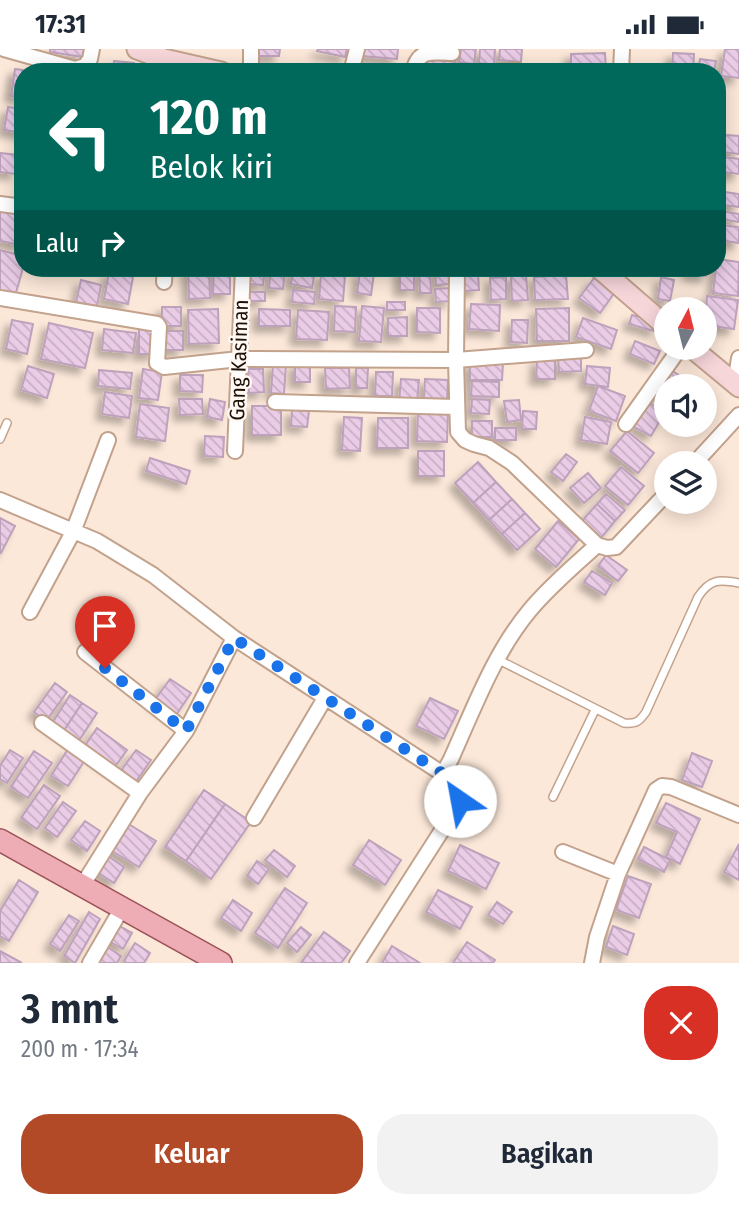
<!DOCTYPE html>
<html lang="id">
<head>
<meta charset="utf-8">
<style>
	:root { --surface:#fff; --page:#f2f2f3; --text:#1f2937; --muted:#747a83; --accent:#b24a28 }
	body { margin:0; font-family:"Fira Sans Condensed",sans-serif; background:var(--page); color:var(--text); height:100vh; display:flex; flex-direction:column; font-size:26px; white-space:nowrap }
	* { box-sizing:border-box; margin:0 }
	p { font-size:23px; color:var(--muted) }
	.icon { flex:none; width:38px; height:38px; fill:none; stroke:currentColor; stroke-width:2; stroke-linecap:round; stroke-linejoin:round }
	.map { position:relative; height:914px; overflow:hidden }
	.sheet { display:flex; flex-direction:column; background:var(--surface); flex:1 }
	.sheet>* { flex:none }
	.guide { position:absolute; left:14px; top:14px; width:712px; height:214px; border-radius:28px; box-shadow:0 4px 18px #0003; background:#00695c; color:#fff; overflow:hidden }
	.needle { width:46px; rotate:7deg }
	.tools { position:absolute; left:654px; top:248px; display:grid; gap:14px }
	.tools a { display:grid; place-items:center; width:63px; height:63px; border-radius:50%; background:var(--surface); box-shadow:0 4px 18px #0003; font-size:35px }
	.pin { position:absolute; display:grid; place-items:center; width:60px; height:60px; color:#fff; margin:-72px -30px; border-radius:50% 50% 50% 0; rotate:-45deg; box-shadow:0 0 7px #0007 }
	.pin .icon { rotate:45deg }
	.me { position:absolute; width:77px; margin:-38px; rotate:327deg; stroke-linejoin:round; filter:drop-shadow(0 0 5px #0008) }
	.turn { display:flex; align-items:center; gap:24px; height:147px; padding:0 21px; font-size:32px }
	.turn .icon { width:91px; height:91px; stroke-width:2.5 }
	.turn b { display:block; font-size:49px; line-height:60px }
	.then { display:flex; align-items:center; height:66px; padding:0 21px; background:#0003; gap:14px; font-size:26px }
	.round { display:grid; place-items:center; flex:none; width:74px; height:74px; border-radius:28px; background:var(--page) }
	.headline { display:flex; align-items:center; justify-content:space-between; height:119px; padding:0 21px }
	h1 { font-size:42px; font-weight:600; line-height:52px }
	.button { display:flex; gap:14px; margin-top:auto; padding:14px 21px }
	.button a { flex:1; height:80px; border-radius:28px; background:var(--accent); color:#fff; font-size:28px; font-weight:600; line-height:80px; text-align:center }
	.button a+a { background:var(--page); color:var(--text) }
	.status { display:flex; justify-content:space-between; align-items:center; height:49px; padding:0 35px; background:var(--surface); direction:ltr }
	.status svg { height:19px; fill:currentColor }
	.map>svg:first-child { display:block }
	.building { fill:url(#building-back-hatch); stroke:#bea1bb; stroke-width:2; filter:url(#shadow) }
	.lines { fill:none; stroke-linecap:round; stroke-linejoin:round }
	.lane-casing { stroke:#c2a28c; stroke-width:10 }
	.street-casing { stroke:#c2a28c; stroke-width:18 }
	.secondary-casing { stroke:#c2a28c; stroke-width:23 }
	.primary-casing { stroke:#9d5258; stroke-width:24 }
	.lane { stroke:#fff; stroke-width:7 }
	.street { stroke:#fff; stroke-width:14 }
	.secondary { stroke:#f7d6da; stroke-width:19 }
	.primary { stroke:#eeacb5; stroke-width:21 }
	.route { stroke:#1a73e8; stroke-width:12; stroke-dasharray:0 21.6 }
	.labels { text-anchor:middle; stroke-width:5; stroke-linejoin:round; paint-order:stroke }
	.street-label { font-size:21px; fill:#1c1108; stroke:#fff8f3 }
</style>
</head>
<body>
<div class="status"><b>17:31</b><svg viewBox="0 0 49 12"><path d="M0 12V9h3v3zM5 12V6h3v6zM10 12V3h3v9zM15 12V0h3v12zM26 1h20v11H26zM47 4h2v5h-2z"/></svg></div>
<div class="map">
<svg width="739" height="914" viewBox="0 0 739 914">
	<defs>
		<pattern id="building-back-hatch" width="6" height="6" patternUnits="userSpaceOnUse" patternTransform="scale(1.75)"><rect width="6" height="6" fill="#eacce7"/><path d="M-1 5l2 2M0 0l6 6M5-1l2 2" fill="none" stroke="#c8aec5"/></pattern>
		<filter id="shadow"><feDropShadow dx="-6" dy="6" stdDeviation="3.5" flood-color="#0004"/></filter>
	</defs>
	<rect width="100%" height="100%" fill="#fce8d9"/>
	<!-- building -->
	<path class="building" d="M50,0H84L83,8L50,3Z
		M256,0H280L279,7H256Z
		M318,0H347L345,8L317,2Z
		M362,0H398L397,10L362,7Z
		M461,0H476L474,15L459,13Z
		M480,0H495L494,16L479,14Z
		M500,0H522L521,13L499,11Z
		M725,0H739V29L721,27Z
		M605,4L606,23H571V5Z
		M673,4L694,5L693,23L672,22Z
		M427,9L455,13L454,23H424Z
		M700,10L716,12L714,23H698Z
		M114,12L134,14V23H113Z
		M535,17L562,18L561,23H535Z
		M15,20L38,23H23V48L11,47Z
		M8,58L23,60V84L4,81Z
		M725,86L739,87V105L723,103Z
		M0,104L18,106L15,125L0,123Z
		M724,108L739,110V125L722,123Z
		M725,143L739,145V158L723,156Z
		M0,157L23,162V185L20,196L0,192Z
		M721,162L739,165V173L720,170Z
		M718,176L739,178V194L718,191Z
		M0,201L23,207V219L15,247L0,242Z
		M718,210L739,213L738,247L713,244L716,219H718Z
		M188,219H209L210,249L189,250Z
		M214,219H230V245H213Z
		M246,219L265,220L263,236L245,235Z
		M271,219L285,220L283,240L269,239Z
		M293,219L315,222L312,239L291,235Z
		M400,219H414V241H400Z
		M689,219H707L706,227L689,225Z
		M430,220L431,244H420L419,221Z
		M435,220H449L450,235L436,236Z
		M360,222L374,224L371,246L357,244Z
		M109,223L133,228L128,255L104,250Z
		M321,225L345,227L343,252L319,250Z
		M478,225L479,241L464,242L463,226Z
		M526,226L528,251L512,252L511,227Z
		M566,226L568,250L535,251L534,228Z
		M506,228V250L491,251L490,229Z
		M661,228L674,231L670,252L658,250Z
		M594,229L615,243L600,264L579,249Z
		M81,231L101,236L97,257L76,253Z
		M450,239L451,252L436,253L435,240Z
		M293,241L315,243L314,255L292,253Z
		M246,243H265V252H246Z
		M707,247L738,251L734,280L705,276Z
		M387,253H405V261H387Z
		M471,255L500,256L499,282L469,280Z
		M335,257L356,258L355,283L334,282Z
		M362,257L384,259L381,293L359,292Z
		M162,258H181V277H162Z
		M417,259H440V284L417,283Z
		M569,259V292H537L536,260Z
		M218,260L219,294L189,295L188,261Z
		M259,260L290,261V277H259Z
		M298,261L329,263L327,291L296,290Z
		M632,266L657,272L654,282L629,275Z
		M407,268V287H388V269Z
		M583,269L617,281L611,300L576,288Z
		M12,271L33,275L27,305L6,300Z
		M512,271H528L527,294L511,293Z
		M49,274L93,284L85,319L41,310Z
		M104,280L136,284L133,304L102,301Z
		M139,280L156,281L155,305H139Z
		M164,282H183V301H164Z
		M635,292L660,302L654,315L630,305Z
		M581,308V322L559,323L558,309Z
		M537,310L555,311V330H536Z
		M470,313L503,314L502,331H470Z
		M295,314L310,315V333H295Z
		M273,315L286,316L284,345L271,344Z
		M28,317L54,325L47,349L21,341Z
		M587,317L610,319L608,338L585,335Z
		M325,319H349L350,339L326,340Z
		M356,319H368L367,339H356Z
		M143,320L162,323L158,351L139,349Z
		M248,320H263L264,343L249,344Z
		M669,320L687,331L683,338H667V352L654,344Z
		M99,321L132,324L130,340L98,337Z
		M376,323H393L392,347H375Z
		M180,326H203L202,343L180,342Z
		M401,330L419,331L417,354L399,353Z
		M425,330L448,331L447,350L424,349Z
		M472,332L499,333V348L471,347Z
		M598,337L625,347L616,372L589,362Z
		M105,343L132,347L129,369L102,365Z
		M179,350H202L203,365L180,366Z
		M210,350L225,353L222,371L207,368Z
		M472,350L490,351L489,365L471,364Z
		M519,351L521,371L507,373L504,352Z
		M648,353L665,363L651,387L634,378Z
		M140,355L169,359L165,392L136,388Z
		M252,357H281V386H252Z
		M292,361L309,362L307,378L291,377Z
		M418,361L448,362L447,393L417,392Z
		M523,362L537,363L536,380H522Z
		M344,368L362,369L360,402L342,401Z
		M585,368L611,373L607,395L581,391Z
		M378,369H408V399H377Z
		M472,372H492V388H472Z
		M495,379H516V391H495Z
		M627,382L654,404L638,424L610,402Z
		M205,387L224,388L223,408L204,407Z
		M418,402H444V427H418Z
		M566,405L577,413L563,432L551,423Z
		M150,409L190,422L186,435L146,422Z
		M478,413L496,433L473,454L455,434Z
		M621,418L644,437L628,456L605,437Z
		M588,424L601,439L584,454L570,439Z
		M496,433L512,450L489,471L473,454Z
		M606,445L625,461L615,472L597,455Z
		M512,450L525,464L502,485L489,471Z
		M597,455L615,472L601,489L582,472Z
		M525,464L540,480L517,501L502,485Z
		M0,469L15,477L1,504L0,503Z
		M558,472L579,490L556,518L535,500Z
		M606,506L627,521L618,532L598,517Z
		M592,522L612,534L605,546L584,533Z
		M170,630L191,644L176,666L154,652Z
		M55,634L67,643L46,672L34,663Z
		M70,646L82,654L63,683L51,676Z
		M430,649L458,662L444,690L416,677Z
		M82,654L97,664L78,693L63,683Z
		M97,679L127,701L114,719L84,698Z
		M68,700L85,711L68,737L51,727Z
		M10,701L23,709L7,734L0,730V717Z
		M136,701L151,711L135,734L120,723Z
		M34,702L52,714L28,749L11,738Z
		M692,704L712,712L702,738L682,731Z
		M44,736L60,747L37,780L21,769Z
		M204,741L225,755L186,812L165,798Z
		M63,753L76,762L57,788L45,779Z
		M666,754L700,770L680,815L666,808L677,783L656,774Z
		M225,755L251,773L211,830L186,812Z
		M85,772L100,782L87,802L71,791Z
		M127,774L156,792L139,818L110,801Z
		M369,791L401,811L385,836L353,816Z
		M739,795V831L724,823Z
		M460,796L499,814L486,840L448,822Z
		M644,798L670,811L664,823L638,810Z
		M274,801L295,817L287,828L265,811Z
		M105,805L124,818L114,834L94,821Z
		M257,812L269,820L258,835L247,827Z
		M628,827L651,835L639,869L616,861Z
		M19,831L38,843L9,892L0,887V862Z
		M285,839L307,854L278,899L255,884Z
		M438,841L472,858L460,880L426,863Z
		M233,851L252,864L241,882L221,869Z
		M497,853L512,863L503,875L488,866Z
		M89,863L100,870L75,914L64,907Z
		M69,866L79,872L60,902L50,895Z
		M114,874L132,884L123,900L105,890Z
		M613,877L634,885L627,906L606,898Z
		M301,878L311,886L297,903L287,894Z
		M324,883L350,902L341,914H301Z
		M467,893L495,911L493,914H453Z
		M135,894L150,904L144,914H126L124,912Z
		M103,895L121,907L117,914H101L94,909Z
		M392,897L420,914H382Z
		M0,902L22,914H0Z"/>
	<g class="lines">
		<!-- lane casing -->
		<g class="lane-casing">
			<path id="lane" d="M0,390L7,374
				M497,610L624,674C636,675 639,673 646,663L698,548C710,530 719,530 739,534
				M553,748L595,661"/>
		</g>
		<!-- street casing -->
		<g class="street-casing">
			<path id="street" d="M4,0L75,20L85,17L90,10L92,0
				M251,23V0
				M351,23L357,0
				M413,23C418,0 431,3 452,4
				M501,23L516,21
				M621,23L622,0
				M0,155L23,158
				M457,219L456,311L458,383L465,391L474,395L489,399L512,414L597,496
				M164,233L165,219
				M0,249L157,275L159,278L157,314L164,318L239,310L456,311L586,301
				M735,335L739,309
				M275,353L456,358
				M626,375L680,299
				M235,402L243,219
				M694,415L739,366
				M0,451L97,492L153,526L234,589L443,725L458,738L460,752L453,764L357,914
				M597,496L607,499L616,498L667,444
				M30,563L73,483L108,391
				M85,603L186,682
				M42,674L140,744
				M443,725L451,710C474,659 494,604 530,561C550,537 574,517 597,496
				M254,769L325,649
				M563,803L618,825
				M82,837L140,744L186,682L234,589
				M90,914L122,859
				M592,914L597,888L618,825L656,741L662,737L671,738L739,766"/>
		</g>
		<!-- secondary casing -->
		<g class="secondary-casing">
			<path id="secondary" d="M137,0L164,10L221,23
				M599,219L667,278
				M692,299L739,338"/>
		</g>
		<!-- primary casing -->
		<g class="primary-casing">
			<path id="primary" d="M0,791L221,914"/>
		</g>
		<!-- lane -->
		<use href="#lane" class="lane"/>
		<!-- street -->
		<use href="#street" class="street"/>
		<!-- secondary -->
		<use href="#secondary" class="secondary"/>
		<!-- primary -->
		<use href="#primary" class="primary"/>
	</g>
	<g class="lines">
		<!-- route -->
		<path class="route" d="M105,619L186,682L234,589L443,725L458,737L460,752"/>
	</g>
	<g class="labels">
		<!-- street labels -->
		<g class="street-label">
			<text transform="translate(239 311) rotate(-88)" y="7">Gang Kasiman</text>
		</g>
	</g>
</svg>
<div class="tools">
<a><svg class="needle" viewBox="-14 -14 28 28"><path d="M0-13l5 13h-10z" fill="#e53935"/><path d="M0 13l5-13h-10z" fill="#747a83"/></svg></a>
<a><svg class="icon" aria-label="sound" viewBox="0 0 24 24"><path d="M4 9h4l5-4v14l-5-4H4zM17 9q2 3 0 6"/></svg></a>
<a><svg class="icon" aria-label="layers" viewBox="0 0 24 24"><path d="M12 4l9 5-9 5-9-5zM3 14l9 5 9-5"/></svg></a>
</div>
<div class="pin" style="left:105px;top:619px;background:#d93025"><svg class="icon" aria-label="arrive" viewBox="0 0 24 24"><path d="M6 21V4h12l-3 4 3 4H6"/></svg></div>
<svg class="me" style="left:460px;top:752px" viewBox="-20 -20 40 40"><circle r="19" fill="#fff"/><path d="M0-13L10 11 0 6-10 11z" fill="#1a73e8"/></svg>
<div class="guide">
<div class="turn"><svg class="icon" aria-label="left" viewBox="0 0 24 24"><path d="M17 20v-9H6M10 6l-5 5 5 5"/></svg><div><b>120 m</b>Belok kiri</div></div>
<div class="then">Lalu<svg class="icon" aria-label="right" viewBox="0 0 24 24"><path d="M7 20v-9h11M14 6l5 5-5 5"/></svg></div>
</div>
</div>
<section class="sheet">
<div class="headline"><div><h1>3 mnt</h1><p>200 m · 17:34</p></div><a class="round" style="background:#d93025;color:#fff"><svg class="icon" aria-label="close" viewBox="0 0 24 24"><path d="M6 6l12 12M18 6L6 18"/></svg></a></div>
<div class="button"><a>Keluar</a><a>Bagikan</a></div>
</section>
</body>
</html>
